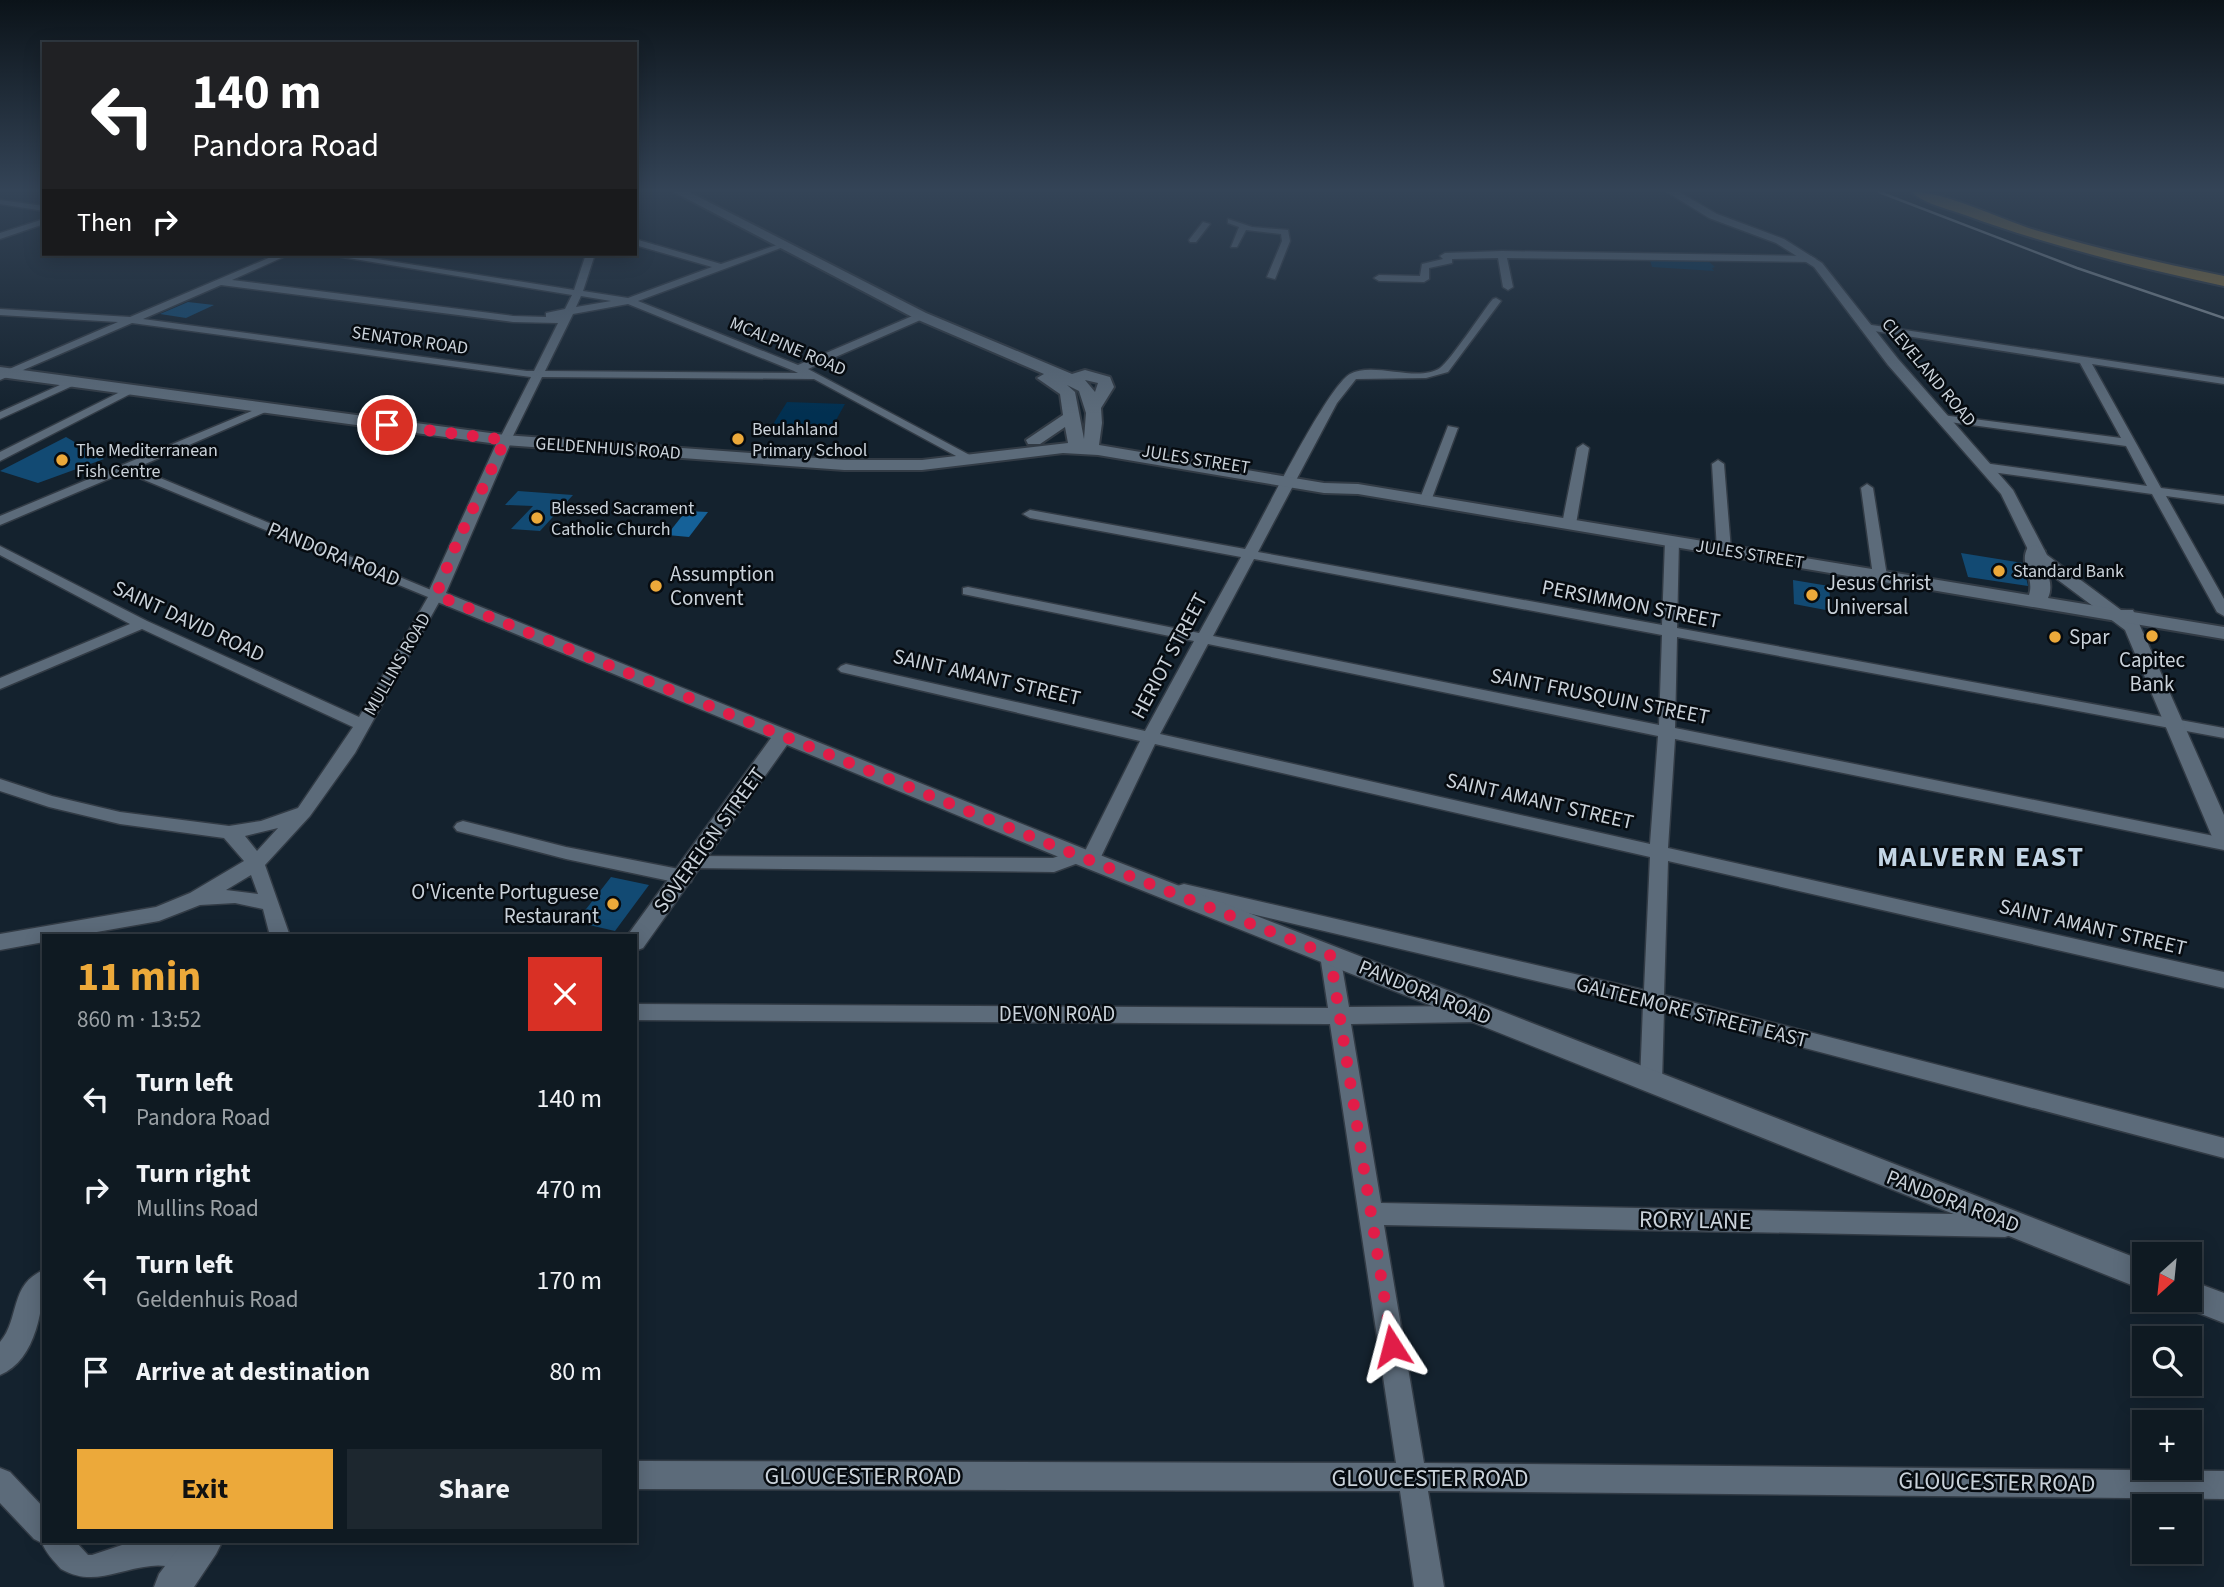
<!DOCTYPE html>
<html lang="en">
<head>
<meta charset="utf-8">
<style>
	:root { --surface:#0f1a22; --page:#1d272f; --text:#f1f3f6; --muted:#9ba1a5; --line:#2f3840; --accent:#eca93a }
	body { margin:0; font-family:"Source Sans 3",sans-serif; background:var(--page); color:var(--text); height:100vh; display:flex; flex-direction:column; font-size:26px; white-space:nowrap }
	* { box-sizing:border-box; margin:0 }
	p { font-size:23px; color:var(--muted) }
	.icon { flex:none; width:38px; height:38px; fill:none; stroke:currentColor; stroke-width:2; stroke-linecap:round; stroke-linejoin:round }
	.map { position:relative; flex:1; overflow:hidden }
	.side { position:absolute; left:42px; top:934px; width:595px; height:609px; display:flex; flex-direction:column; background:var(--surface); border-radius:0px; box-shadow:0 4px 18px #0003,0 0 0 2px var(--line) }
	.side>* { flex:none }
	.hud { position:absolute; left:42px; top:42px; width:595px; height:214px; border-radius:0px; box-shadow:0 4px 18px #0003,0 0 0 2px var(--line); background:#202124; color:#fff; overflow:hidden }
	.needle { width:46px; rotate:207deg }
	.buttons { position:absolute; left:2132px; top:1242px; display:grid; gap:14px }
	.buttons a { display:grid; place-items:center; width:70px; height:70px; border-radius:0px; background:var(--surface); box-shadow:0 4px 18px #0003,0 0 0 2px var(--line); font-size:35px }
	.pin { position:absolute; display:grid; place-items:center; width:60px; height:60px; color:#fff; margin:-30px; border:4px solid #fff; border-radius:50%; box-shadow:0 2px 7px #0007 }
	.me { position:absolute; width:77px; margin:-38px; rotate:351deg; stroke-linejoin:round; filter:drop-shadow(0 0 5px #0008) }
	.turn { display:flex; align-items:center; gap:24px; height:147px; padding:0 35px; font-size:32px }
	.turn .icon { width:91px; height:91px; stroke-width:2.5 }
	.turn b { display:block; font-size:49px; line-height:60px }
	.then { display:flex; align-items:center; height:66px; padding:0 35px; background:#0003; gap:14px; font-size:26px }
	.round { display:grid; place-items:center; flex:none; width:74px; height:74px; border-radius:0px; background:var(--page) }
	.overview { display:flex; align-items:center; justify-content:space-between; height:119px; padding:0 35px }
	h1 { font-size:42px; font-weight:700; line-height:52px; color:var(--accent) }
	.button { display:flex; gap:14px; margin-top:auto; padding:14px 35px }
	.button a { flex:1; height:80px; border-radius:0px; background:var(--accent); color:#111; font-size:28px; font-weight:700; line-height:80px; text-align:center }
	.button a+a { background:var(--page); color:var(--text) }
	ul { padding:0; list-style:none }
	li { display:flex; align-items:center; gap:21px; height:91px; padding:0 35px }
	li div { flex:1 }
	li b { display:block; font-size:26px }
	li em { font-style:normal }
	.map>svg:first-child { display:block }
	.green { fill:#013051 }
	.water { fill:#156198 }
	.building { fill:#124a73 }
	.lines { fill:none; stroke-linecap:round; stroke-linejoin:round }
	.minor-casing { stroke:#323b45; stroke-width:3 }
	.tertiary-casing { stroke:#323b45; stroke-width:3 }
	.secondary-casing { stroke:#323b45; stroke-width:4 }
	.primary-casing { stroke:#323b45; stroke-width:4 }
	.minor { fill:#5c6b7a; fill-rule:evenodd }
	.tertiary { fill:#5c6b7a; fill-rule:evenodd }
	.secondary { fill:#5c6b7a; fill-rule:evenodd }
	.primary { fill:#8b723d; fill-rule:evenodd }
	.rail { stroke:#859099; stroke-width:2.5 }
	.route { stroke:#e11d48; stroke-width:12; stroke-dasharray:0 21.6 }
	.poi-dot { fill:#eca93a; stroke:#060b10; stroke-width:2.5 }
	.labels { text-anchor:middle; stroke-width:5; stroke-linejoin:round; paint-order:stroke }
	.far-street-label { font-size:18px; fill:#cad2da; stroke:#060b10 }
	.far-poi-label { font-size:18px; fill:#cad2da; stroke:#060b10; text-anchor:start }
	.street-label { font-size:21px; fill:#cad2da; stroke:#060b10 }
	.poi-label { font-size:21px; fill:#cad2da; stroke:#060b10; text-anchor:start }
	.near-street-label { font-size:24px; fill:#cad2da; stroke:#060b10 }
	.district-label { font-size:28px; font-weight:bold; letter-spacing:2px; fill:#c3d5e5; stroke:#060b10 }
</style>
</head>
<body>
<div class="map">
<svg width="2224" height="1587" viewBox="0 0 2224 1587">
	<rect width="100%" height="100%" fill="#14222e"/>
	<!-- green -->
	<path class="green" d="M1649,257L1708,261L1715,267L1712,268L1714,271L1652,267Z
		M787,402L845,404L830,431L770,429Z"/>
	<!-- water -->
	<path class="water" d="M686,511L708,512L689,537L667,535Z"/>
	<!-- building -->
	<path class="building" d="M188,302L214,305L186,318L160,314Z
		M66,437L104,459L38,483L0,471Z
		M518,491L573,495L540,531L511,529L533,506L505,505Z
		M1961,553L2023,563L2028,586L1968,577Z
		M1793,580L1829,586L1831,611L1794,604Z
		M611,877L649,885L615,931L576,922Z"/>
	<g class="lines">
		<!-- minor casing -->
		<g class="minor-casing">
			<path id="minor" d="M0,200L44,206V211L0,204Z
				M44,219V224L0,239V233Z
				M1228,219L1252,227L1288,230L1290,241L1275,279L1267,277L1282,241L1281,234L1246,230L1237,247H1231L1239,227L1228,223Z
				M1203,222L1210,224L1196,242H1190L1189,240Z
				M635,239L721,264L786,242V246L638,301L798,365L917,314H925V318L808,369L979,460L969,463L814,379L542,377L511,440L505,444L499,440L531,377L132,323L0,380V373L118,322L0,315V309L130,317L278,254H290L232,280L513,316L546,317V313L565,309L572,295L324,254H345L574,290L586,254H595L583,291L628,298L712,267L635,245ZM221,285L513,322L558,323L534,371H527L143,319ZM581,296L611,301L576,307ZM628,304L794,371L798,373L545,371L573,314Z
				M1502,251L1811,256L1816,259L1811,262L1507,258L1513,287L1508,290L1503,287L1498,258L1452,259V263L1429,268V279L1424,282L1379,281L1374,278L1379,275L1420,276L1422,264L1443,259L1440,256L1445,253Z
				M1496,298L1501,301L1448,372L1426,378L1356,379L1337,403L1258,552L1662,625L1665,541L1672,537L1679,541L1677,628L2224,728V738L1677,637L1675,728L2224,838V850L1675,739L1668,848L2224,972V988L1668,861L1664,995L2224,1138V1158L1664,1011L1662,1082L1659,1089L1651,1091L1643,1089L1640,1082L1643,1006L1184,898L1177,896L1174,891L1177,886L1184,884L1644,990L1650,857L1155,744L1099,861L1097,866L1090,868L1081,862L1054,872L686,868L684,863L686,858L693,856L1053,858L1079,849L1085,851L1140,741L841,672L838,669L841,666L846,664L1145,731L1194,641L968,595L963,594V588L968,587L1199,633L1241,557L1030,518L1023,514L1030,510L1245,549C1263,518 1326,388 1350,374C1373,361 1418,383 1440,368C1451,360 1482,312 1493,299ZM1254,559L1662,635L1659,725L1213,636ZM1208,644L1658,736L1650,844L1160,734Z
				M1865,324L2224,378V384L2092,364L2161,488L2224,496V504L2166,496L2224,599V616L2217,612L2152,494L1984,471L1978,467L1984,463L2147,486L2126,446L1942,421L1936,418L1942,415L2121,438L2080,363L1861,329L1860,327Z
				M71,380L81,382L0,419V412Z
				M128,388L138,390L0,461V452Z
				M266,405L270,406V410L136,468L443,595L355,753L310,816L265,865L290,936H270L263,909L235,903L200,905L159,921L74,936H44V942L0,950V934L156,907L190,893L244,861L224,838L120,824L49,807L0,791V779L52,796L120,812L229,826L261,821L298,808L353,727L142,629L0,689V678L130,624L0,555V546L147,621L359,717L428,597L125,472L0,525V516ZM278,828L257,851L245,836ZM251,875L258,894L226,890Z
				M1448,426L1458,428L1431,501L1425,505L1420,504L1419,501Z
				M1583,444L1589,448L1576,524L1569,528L1562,524L1577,448Z
				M1718,460L1724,464L1731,550L1724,554L1717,550L1712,464Z
				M1867,484L1873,488L1887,576L1880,580L1873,576L1861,488Z
				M463,821L566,847L684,870L691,872L693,877L691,882L684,884L566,859L457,831L454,827L457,823Z
				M1330,947L1337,950L1340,955L1349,1007L1475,1006L1482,1008L1485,1014L1482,1020L1475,1022L1351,1024L1381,1203L2005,1215L2014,1218L2017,1226L2014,1234L2005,1237L1384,1225L1424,1463L2224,1471V1499L1428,1491L1444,1587H1414L1400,1491L635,1489V1461L1396,1463L1330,1024L635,1020V1004L1328,1008L1320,955L1323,950Z
				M44,1270C44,1305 37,1360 0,1375V1342C20,1319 9,1284 44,1270Z
				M0,1468L10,1472L44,1508V1542H76L88,1555H92L131,1542H195L204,1546L209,1556L204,1566C187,1574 170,1563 151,1566C115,1570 93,1587 61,1569C53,1560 46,1553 42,1543L34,1539L0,1503Z"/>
		</g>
		<!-- tertiary casing -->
		<g class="tertiary-casing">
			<path id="tertiary" d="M1667,192H1679L1717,214L1784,239L1822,263L1898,359L2013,490L2047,555L2121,610H2133L2224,815V847L2216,844L2213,839L2125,630L2034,562L2001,494L1888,365L1814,267L1776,243L1709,218Z
				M505,436L512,440L446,593L1087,850L2144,1261V1290L1071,862L787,745L643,948L635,951V936H627L771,738L430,599L427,595L498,440Z
				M2189,1280L2224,1293V1323L2178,1305L2176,1300H2189Z
				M183,1542H222L216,1554L194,1587H154L159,1574Z"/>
		</g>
		<!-- secondary casing -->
		<g class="secondary-casing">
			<path id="secondary" d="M674,192H689L926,313L1072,374L1085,370L1110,377L1114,387L1101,408L1102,423L1099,445L1324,483L1358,484L2029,595C2035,577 2018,564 2028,547L2035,545L2045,551C2041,569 2056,580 2048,598L2224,627V639L1358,494L1324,493L1098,455L1063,453L922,470H844L505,445L0,377V367L505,435L844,460H922L1068,443L1065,427L1040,444H1028L1026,440L1063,415L1060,394L1037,378L1044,374L916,319ZM1085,380L1098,383L1095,392ZM1067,385L1079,391L1086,413L1084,439L1075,392Z"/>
		</g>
		<!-- primary casing -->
		<g class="primary-casing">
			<path id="primary" d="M1912,192C1947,192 1999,219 2035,230C2097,249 2160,263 2224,276V286C2136,267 2050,246 1965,215C1949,209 1924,204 1912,192Z"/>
		</g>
		<!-- minor -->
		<use href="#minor" class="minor"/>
		<!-- tertiary -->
		<use href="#tertiary" class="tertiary"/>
		<!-- secondary -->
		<use href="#secondary" class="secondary"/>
		<!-- primary -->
		<use href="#primary" class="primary"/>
		<!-- rail -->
		<path class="rail" d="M1879,192L2077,268L2224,318"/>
	</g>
	<!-- sky -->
	<linearGradient id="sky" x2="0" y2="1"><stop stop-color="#0b1319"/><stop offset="0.46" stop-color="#344457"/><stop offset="1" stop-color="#344457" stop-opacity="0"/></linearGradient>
	<rect width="2224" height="414" fill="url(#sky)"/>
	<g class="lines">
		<!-- route -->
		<path class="route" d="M387,425L505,440L456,545L436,595L1079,856L1330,955L1392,1346"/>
	</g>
	<!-- markers -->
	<g class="poi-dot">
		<circle cx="738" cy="439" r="7"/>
		<circle cx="62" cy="460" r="7"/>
		<circle cx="537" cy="518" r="7"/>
		<circle cx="1999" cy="571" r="7"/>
		<circle cx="656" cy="586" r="7"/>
		<circle cx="1812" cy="595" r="7"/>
		<circle cx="2152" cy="636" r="7"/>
		<circle cx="2055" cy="637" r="7"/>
		<circle cx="613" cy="904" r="7"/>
	</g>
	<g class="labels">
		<!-- far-street labels -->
		<g class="far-street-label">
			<text transform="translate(410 340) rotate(8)" y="6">SENATOR ROAD</text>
			<text transform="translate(788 346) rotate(23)" y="6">MCALPINE ROAD</text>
			<text transform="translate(1929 372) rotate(50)" y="6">CLEVELAND ROAD</text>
			<text transform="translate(608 448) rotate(4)" y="6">GELDENHUIS ROAD</text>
			<text transform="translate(1196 459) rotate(9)" y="6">JULES STREET</text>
			<text transform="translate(1750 554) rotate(9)" y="6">JULES STREET</text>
			<text transform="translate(397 664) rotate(-60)" y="6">MULLINS ROAD</text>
		</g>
		<!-- far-poi labels -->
		<g class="far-poi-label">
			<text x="752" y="435">Beulahland<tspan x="752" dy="21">Primary School</tspan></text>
			<text x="76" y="456">The Mediterranean<tspan x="76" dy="21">Fish Centre</tspan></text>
			<text x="551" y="514">Blessed Sacrament<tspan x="551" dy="21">Catholic Church</tspan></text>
			<text x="2013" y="577">Standard Bank</text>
		</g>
		<!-- street labels -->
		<g class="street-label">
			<text transform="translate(334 554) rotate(22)" y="7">PANDORA ROAD</text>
			<text transform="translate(1631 604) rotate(11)" y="7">PERSIMMON STREET</text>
			<text transform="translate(189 621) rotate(25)" y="7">SAINT DAVID ROAD</text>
			<text transform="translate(1169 656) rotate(-62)" y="7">HERIOT STREET</text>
			<text transform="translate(987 677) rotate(13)" y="7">SAINT AMANT STREET</text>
			<text transform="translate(1600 696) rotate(11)" y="7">SAINT FRUSQUIN STREET</text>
			<text transform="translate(1540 801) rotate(13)" y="7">SAINT AMANT STREET</text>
			<text transform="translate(709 840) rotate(-54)" y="7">SOVEREIGN STREET</text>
			<text transform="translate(2093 927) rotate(13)" y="7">SAINT AMANT STREET</text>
			<text transform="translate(1425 992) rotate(22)" y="7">PANDORA ROAD</text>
			<text transform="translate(1692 1012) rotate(14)" y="7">GALTEEMORE STREET EAST</text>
			<text x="1057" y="1021">DEVON ROAD</text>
			<text transform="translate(1953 1201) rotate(21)" y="7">PANDORA ROAD</text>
		</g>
		<!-- poi labels -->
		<g class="poi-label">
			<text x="670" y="581">Assumption<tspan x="670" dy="24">Convent</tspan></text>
			<text x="1826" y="590">Jesus Christ<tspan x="1826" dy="24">Universal</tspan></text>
			<text x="2069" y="644">Spar</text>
			<text x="2152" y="667" text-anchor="middle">Capitec<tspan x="2152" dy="24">Bank</tspan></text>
			<text x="599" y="899" text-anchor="end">O'Vicente Portuguese<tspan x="599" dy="24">Restaurant</tspan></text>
		</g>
		<!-- near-street labels -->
		<g class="near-street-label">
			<text transform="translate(1695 1220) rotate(1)" y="8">RORY LANE</text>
			<text x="863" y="1484">GLOUCESTER ROAD</text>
			<text x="1430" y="1486">GLOUCESTER ROAD</text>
			<text transform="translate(1997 1482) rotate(1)" y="8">GLOUCESTER ROAD</text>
		</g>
		<!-- district labels -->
		<g class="district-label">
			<text x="1981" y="866">MALVERN EAST</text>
		</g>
	</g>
</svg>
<div class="buttons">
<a><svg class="needle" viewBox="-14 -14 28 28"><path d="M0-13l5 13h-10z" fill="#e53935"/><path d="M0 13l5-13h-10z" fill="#9ba1a5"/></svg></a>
<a><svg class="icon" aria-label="search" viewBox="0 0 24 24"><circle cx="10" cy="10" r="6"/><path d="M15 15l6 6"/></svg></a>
<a>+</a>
<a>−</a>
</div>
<div class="pin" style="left:387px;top:425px;background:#d93025"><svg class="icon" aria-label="arrive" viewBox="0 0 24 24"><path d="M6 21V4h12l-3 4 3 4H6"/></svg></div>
<svg class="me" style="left:1392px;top:1346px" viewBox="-20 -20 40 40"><path d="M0-17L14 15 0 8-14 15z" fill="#e11d48" stroke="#fff" stroke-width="4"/></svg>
<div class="hud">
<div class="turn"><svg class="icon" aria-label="left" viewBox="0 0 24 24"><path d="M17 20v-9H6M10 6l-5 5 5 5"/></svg><div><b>140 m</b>Pandora Road</div></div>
<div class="then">Then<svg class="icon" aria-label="right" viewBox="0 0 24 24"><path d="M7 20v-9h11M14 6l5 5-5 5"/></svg></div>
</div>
<section class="side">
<div class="overview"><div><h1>11 min</h1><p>860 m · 13:52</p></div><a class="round" style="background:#d93025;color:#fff"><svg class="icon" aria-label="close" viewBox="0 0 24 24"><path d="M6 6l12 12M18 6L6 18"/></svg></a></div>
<ul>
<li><svg class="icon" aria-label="left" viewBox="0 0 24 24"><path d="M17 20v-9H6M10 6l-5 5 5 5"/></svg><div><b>Turn left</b><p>Pandora Road</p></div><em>140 m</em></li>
<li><svg class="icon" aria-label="right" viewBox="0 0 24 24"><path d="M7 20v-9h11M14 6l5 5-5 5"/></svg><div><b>Turn right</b><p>Mullins Road</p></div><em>470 m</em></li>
<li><svg class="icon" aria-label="left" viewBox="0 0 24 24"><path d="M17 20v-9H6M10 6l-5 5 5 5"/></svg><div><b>Turn left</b><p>Geldenhuis Road</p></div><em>170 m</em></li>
<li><svg class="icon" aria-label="arrive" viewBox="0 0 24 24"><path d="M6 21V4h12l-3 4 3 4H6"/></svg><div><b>Arrive at destination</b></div><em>80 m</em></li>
</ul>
<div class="button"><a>Exit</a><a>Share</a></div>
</section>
</div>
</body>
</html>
